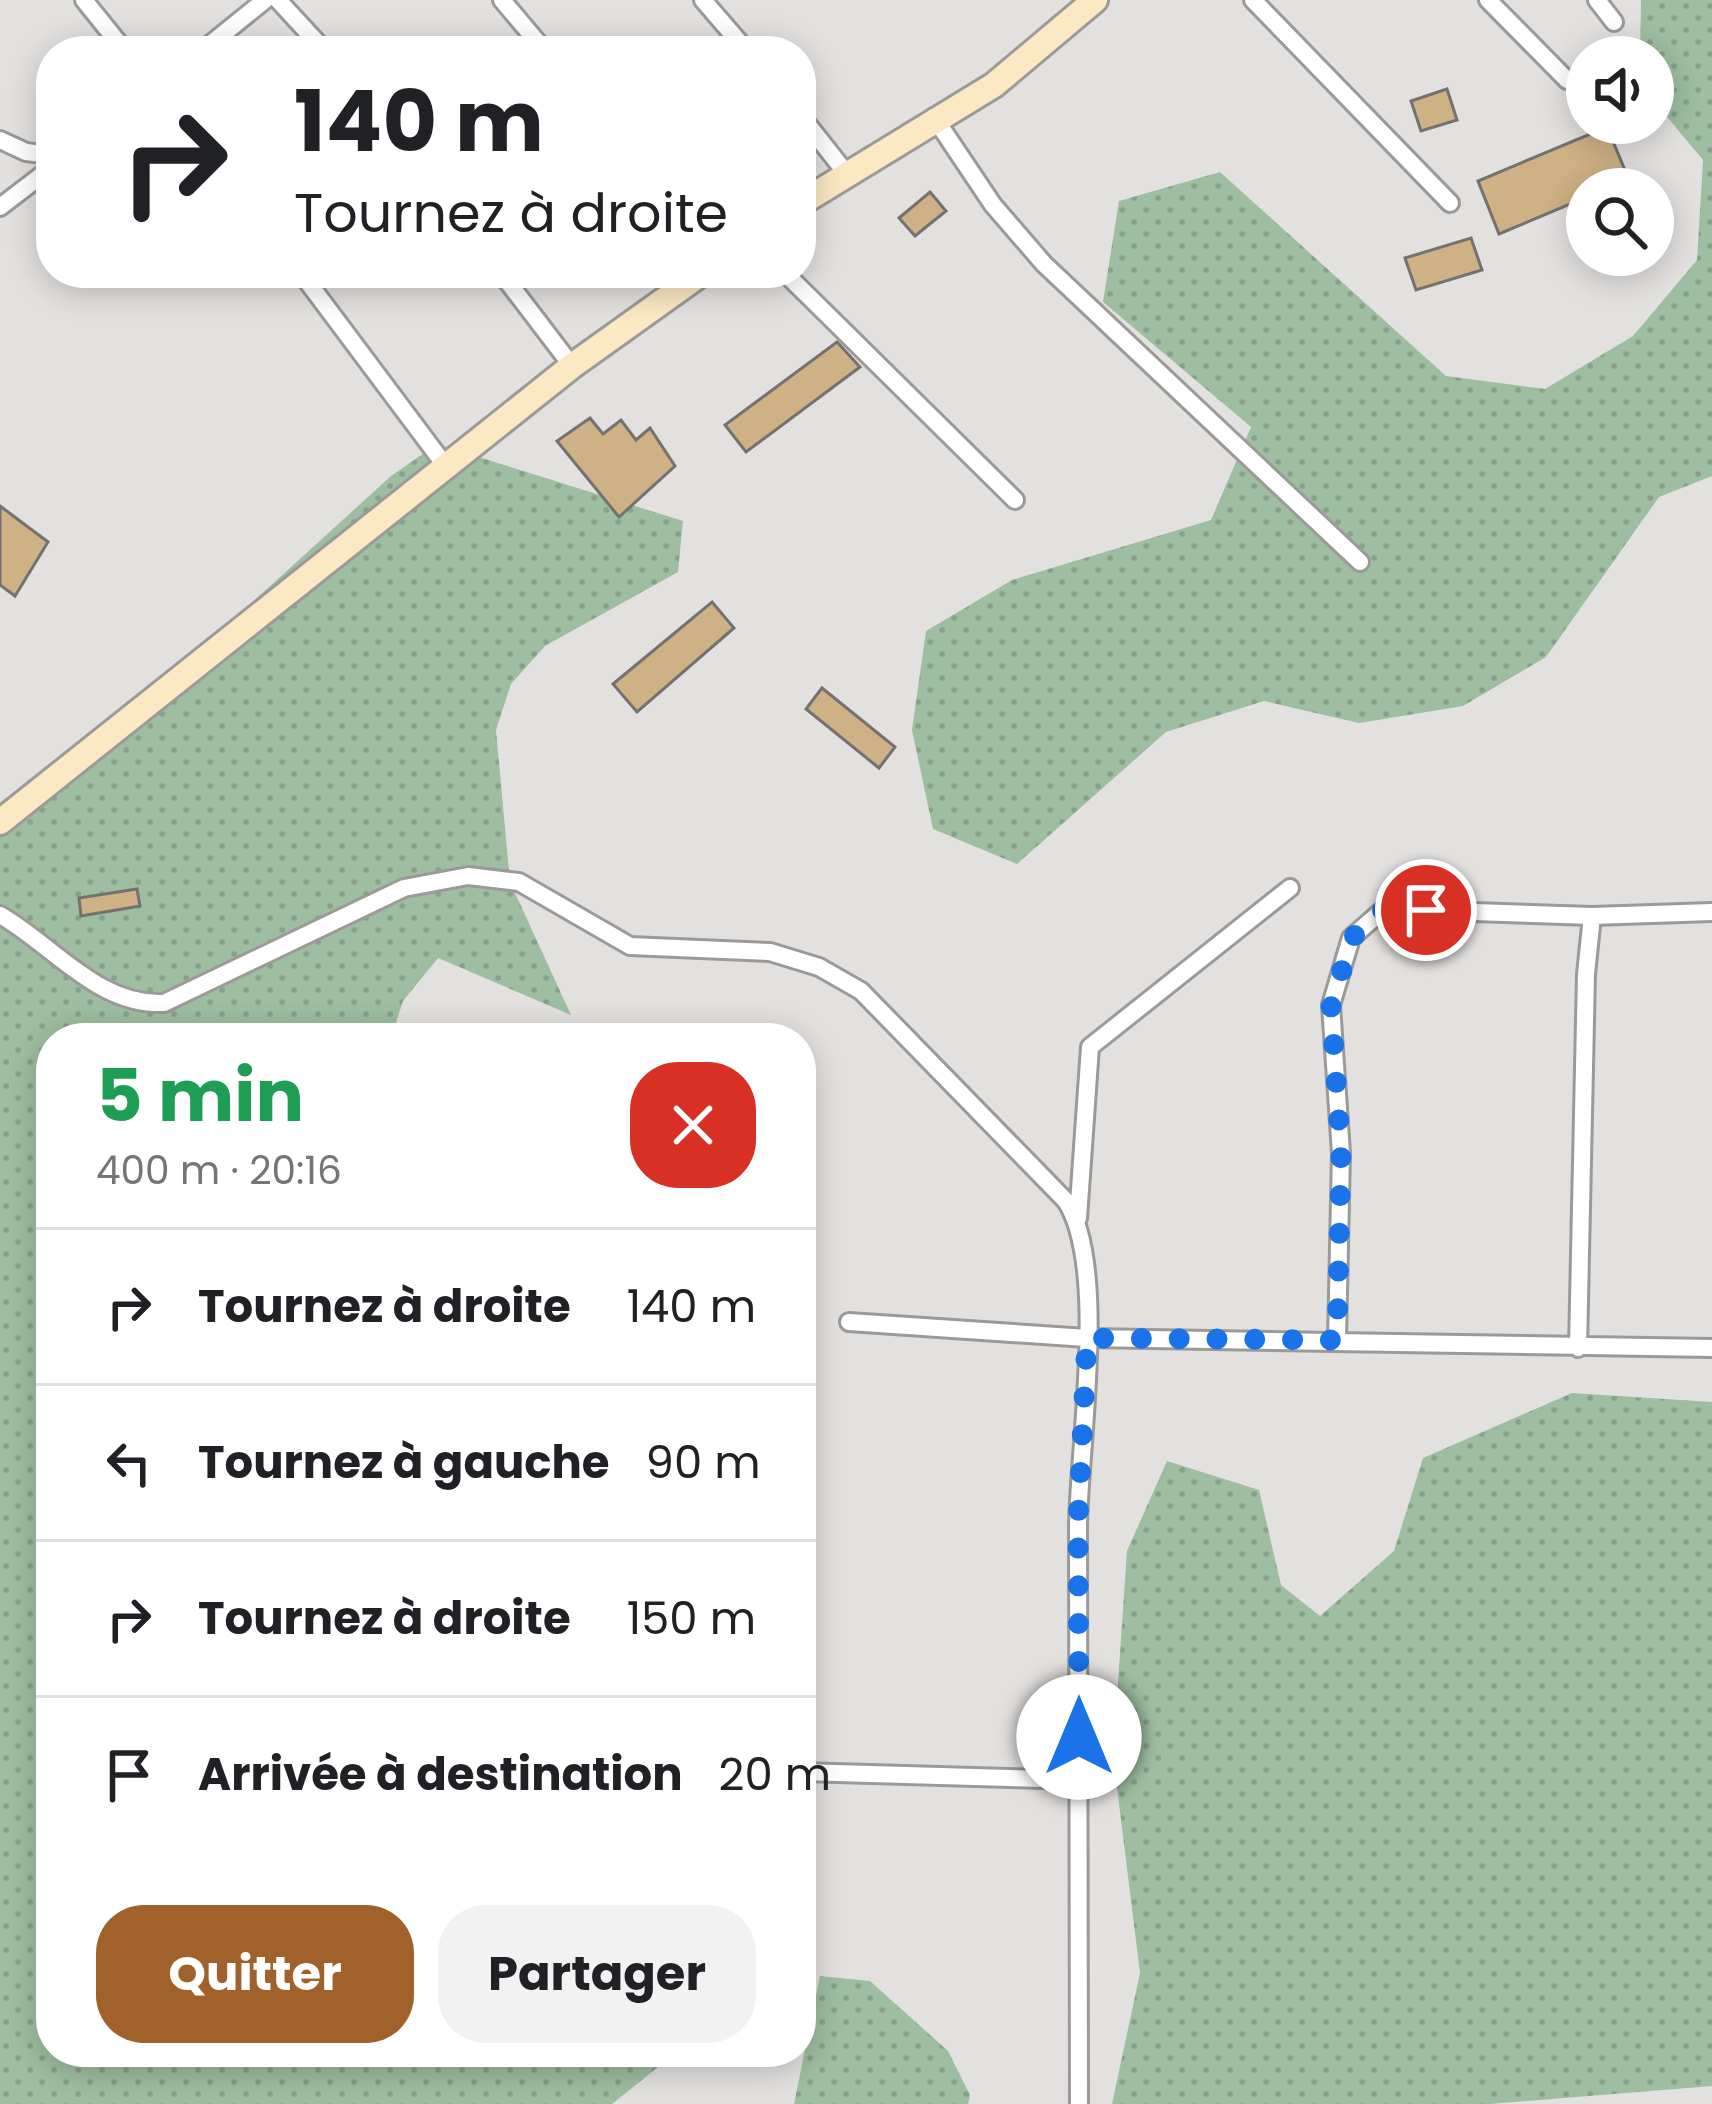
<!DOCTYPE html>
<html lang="fr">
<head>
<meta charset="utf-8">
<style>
	:root { --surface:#fff; --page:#f2f2f2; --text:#202124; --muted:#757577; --line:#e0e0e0; --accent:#a1612a }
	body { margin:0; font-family:Poppins,sans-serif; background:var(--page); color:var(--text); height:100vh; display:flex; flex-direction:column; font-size:45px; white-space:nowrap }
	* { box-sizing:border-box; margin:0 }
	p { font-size:39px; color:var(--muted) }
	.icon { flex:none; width:66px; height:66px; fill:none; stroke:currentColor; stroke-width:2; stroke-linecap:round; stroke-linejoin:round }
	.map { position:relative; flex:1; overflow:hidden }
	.side { position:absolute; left:36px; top:1023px; width:780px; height:1044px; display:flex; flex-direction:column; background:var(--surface); border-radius:48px; box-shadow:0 6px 30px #0003 }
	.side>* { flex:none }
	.hud { position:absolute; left:36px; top:36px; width:780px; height:252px; border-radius:48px; box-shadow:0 6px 30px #0003; background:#fff; color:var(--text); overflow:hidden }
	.tools { position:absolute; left:1566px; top:36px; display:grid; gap:24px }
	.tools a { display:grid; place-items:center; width:108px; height:108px; border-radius:50%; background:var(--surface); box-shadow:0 6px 30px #0003; font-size:60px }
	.pin { position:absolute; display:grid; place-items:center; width:102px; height:102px; color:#fff; margin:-51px; border:6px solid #fff; border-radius:50%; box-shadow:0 3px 12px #0007 }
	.me { position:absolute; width:132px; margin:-66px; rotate:0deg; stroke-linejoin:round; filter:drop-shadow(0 0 9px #0008) }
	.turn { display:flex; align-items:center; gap:42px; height:252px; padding:0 60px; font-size:54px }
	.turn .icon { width:156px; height:156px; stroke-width:2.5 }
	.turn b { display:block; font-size:84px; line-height:102px }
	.round { display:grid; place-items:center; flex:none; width:126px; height:126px; border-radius:48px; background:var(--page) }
	.summary { display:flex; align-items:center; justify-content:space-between; height:204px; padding:0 60px }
	h1 { font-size:72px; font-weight:700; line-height:90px; color:#1e9e55 }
	.action { display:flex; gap:24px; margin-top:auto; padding:24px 60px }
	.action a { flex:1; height:138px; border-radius:48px; background:var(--accent); color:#fff; font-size:48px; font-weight:700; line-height:138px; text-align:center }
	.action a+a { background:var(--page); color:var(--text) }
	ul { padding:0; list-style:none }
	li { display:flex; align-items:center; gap:36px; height:156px; padding:0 60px; border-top:3px solid var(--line) }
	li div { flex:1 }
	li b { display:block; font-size:45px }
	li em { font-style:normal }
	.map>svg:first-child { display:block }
	.grass { fill:url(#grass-dots) }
	.building { fill:#ceb185; stroke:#73726f; stroke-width:3 }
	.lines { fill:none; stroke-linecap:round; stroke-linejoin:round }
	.minor-casing { stroke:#9c9a98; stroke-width:22 }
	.secondary-casing { stroke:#9c9a98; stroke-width:30 }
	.minor { stroke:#fff; stroke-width:16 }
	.secondary { stroke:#fce8c2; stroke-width:24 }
	.route { stroke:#1a73e8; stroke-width:21; stroke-dasharray:0 37.8 }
</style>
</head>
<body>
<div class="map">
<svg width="1712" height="2104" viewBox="0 0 1712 2104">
	<defs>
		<pattern id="grass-dots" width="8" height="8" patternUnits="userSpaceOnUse" patternTransform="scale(3)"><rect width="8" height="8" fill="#9dbea0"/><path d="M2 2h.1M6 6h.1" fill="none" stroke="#86a289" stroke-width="1.8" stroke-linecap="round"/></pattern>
	</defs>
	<rect width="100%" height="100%" fill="#e3e1df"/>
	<!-- grass -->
	<path class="grass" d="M1641,0H1712V476L1659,497L1546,657L1463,706L1359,723L1264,701L1166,732L1017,864L933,829L912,730L926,631L1012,580L1211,520L1251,427L1103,302L1119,201L1220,172L1446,376L1545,389L1633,336L1697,260L1703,160L1653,100V57H1640Z
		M437,444L683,521L678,572L545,646L511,684L496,730L510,882L571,1015L438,958L403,1001L391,1038H51V2052H677L612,2104H0V832L391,476Z
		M1572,1393L1712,1402V2086L1490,2104H1112L1140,1973L1113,1755L1127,1551L1167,1461L1259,1490L1281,1585L1320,1616L1394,1551L1423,1458Z
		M820,1976L870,1981L948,2051L970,2095L968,2104H794Z"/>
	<!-- building -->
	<path class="building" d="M1447,89L1457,120L1421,131L1411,101Z
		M1607,127L1629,180L1607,189H1587V197L1499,234L1478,181Z
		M930,192L946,211L915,236L899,218Z
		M1471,238L1482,270L1416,290L1405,258Z
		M837,342L860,367L746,452L725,425Z
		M590,418L603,434L621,420L636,440L650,428L675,466L619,517L557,441Z
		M0,506L48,542L15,596L0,585Z
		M712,602L734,628L637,712L613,684Z
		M822,688L895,747L879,768L806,709Z
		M137,889L140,906L81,916L79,898Z"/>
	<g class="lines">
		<!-- minor casing -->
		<g class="minor-casing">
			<path id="minor" d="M84,0L125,51
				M278,0L325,51
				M502,0L545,51
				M703,0L747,51
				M1253,0L1450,203
				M1488,0L1567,80
				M1597,0L1614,22
				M202,51L265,0
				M801,116L846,173
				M934,117L993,205L1044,264L1360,562
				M0,140L26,152L51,155
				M0,207L51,168
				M301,273L447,468
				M501,273L572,366
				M785,273L1015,500
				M0,915C54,946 98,1006 164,1003L404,888L468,876L519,882L630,946L770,952L819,967L861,991L1066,1201C1108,1267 1079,1445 1078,1526C1077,1719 1079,1912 1079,2104
				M1078,1218L1090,1047L1290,888
				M849,1322L1087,1338L1712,1348
				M1337,1339L1341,1153L1331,1005L1351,938L1384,909L1592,916L1712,912
				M1578,1348L1586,974L1592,916
				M801,1772L1080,1780"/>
		</g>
		<!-- secondary casing -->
		<g class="secondary-casing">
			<path id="secondary" d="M801,203L994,85L1095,0
				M0,822L572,366L702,273"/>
		</g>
		<!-- minor -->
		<use href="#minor" class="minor"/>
		<!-- secondary -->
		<use href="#secondary" class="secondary"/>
	</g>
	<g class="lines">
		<!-- route -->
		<path class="route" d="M1079,1737L1078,1522L1087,1338L1337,1340L1341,1153L1331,1005L1352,938L1368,922L1384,909L1426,910"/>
	</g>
</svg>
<div class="tools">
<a><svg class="icon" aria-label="sound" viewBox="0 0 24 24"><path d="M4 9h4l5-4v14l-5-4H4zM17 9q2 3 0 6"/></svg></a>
<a><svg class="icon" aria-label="search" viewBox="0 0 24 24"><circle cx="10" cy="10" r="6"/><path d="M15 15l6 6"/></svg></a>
</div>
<div class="pin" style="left:1426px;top:910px;background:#d93025"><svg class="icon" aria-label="arrive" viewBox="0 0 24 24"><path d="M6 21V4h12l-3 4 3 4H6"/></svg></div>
<svg class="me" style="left:1079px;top:1737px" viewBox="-20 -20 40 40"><circle r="19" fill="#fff"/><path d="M0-13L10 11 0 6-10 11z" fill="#1a73e8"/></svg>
<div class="hud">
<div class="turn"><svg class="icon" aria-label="right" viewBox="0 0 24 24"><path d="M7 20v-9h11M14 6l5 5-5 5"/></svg><div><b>140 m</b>Tournez à droite</div></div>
</div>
<section class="side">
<div class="summary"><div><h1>5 min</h1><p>400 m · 20:16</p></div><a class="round" style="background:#d93025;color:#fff"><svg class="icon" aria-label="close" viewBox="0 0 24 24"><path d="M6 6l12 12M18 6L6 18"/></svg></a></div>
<ul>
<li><svg class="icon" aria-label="right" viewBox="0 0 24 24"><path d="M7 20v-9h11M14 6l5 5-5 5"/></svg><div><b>Tournez à droite</b></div><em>140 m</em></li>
<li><svg class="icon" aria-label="left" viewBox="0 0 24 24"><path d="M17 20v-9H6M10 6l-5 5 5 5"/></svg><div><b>Tournez à gauche</b></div><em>90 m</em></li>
<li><svg class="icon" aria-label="right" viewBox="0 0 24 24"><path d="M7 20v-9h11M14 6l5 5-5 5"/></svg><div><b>Tournez à droite</b></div><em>150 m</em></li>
<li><svg class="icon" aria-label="arrive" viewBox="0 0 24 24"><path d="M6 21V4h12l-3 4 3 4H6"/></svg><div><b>Arrivée à destination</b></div><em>20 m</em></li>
</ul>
<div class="action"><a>Quitter</a><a>Partager</a></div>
</section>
</div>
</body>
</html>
